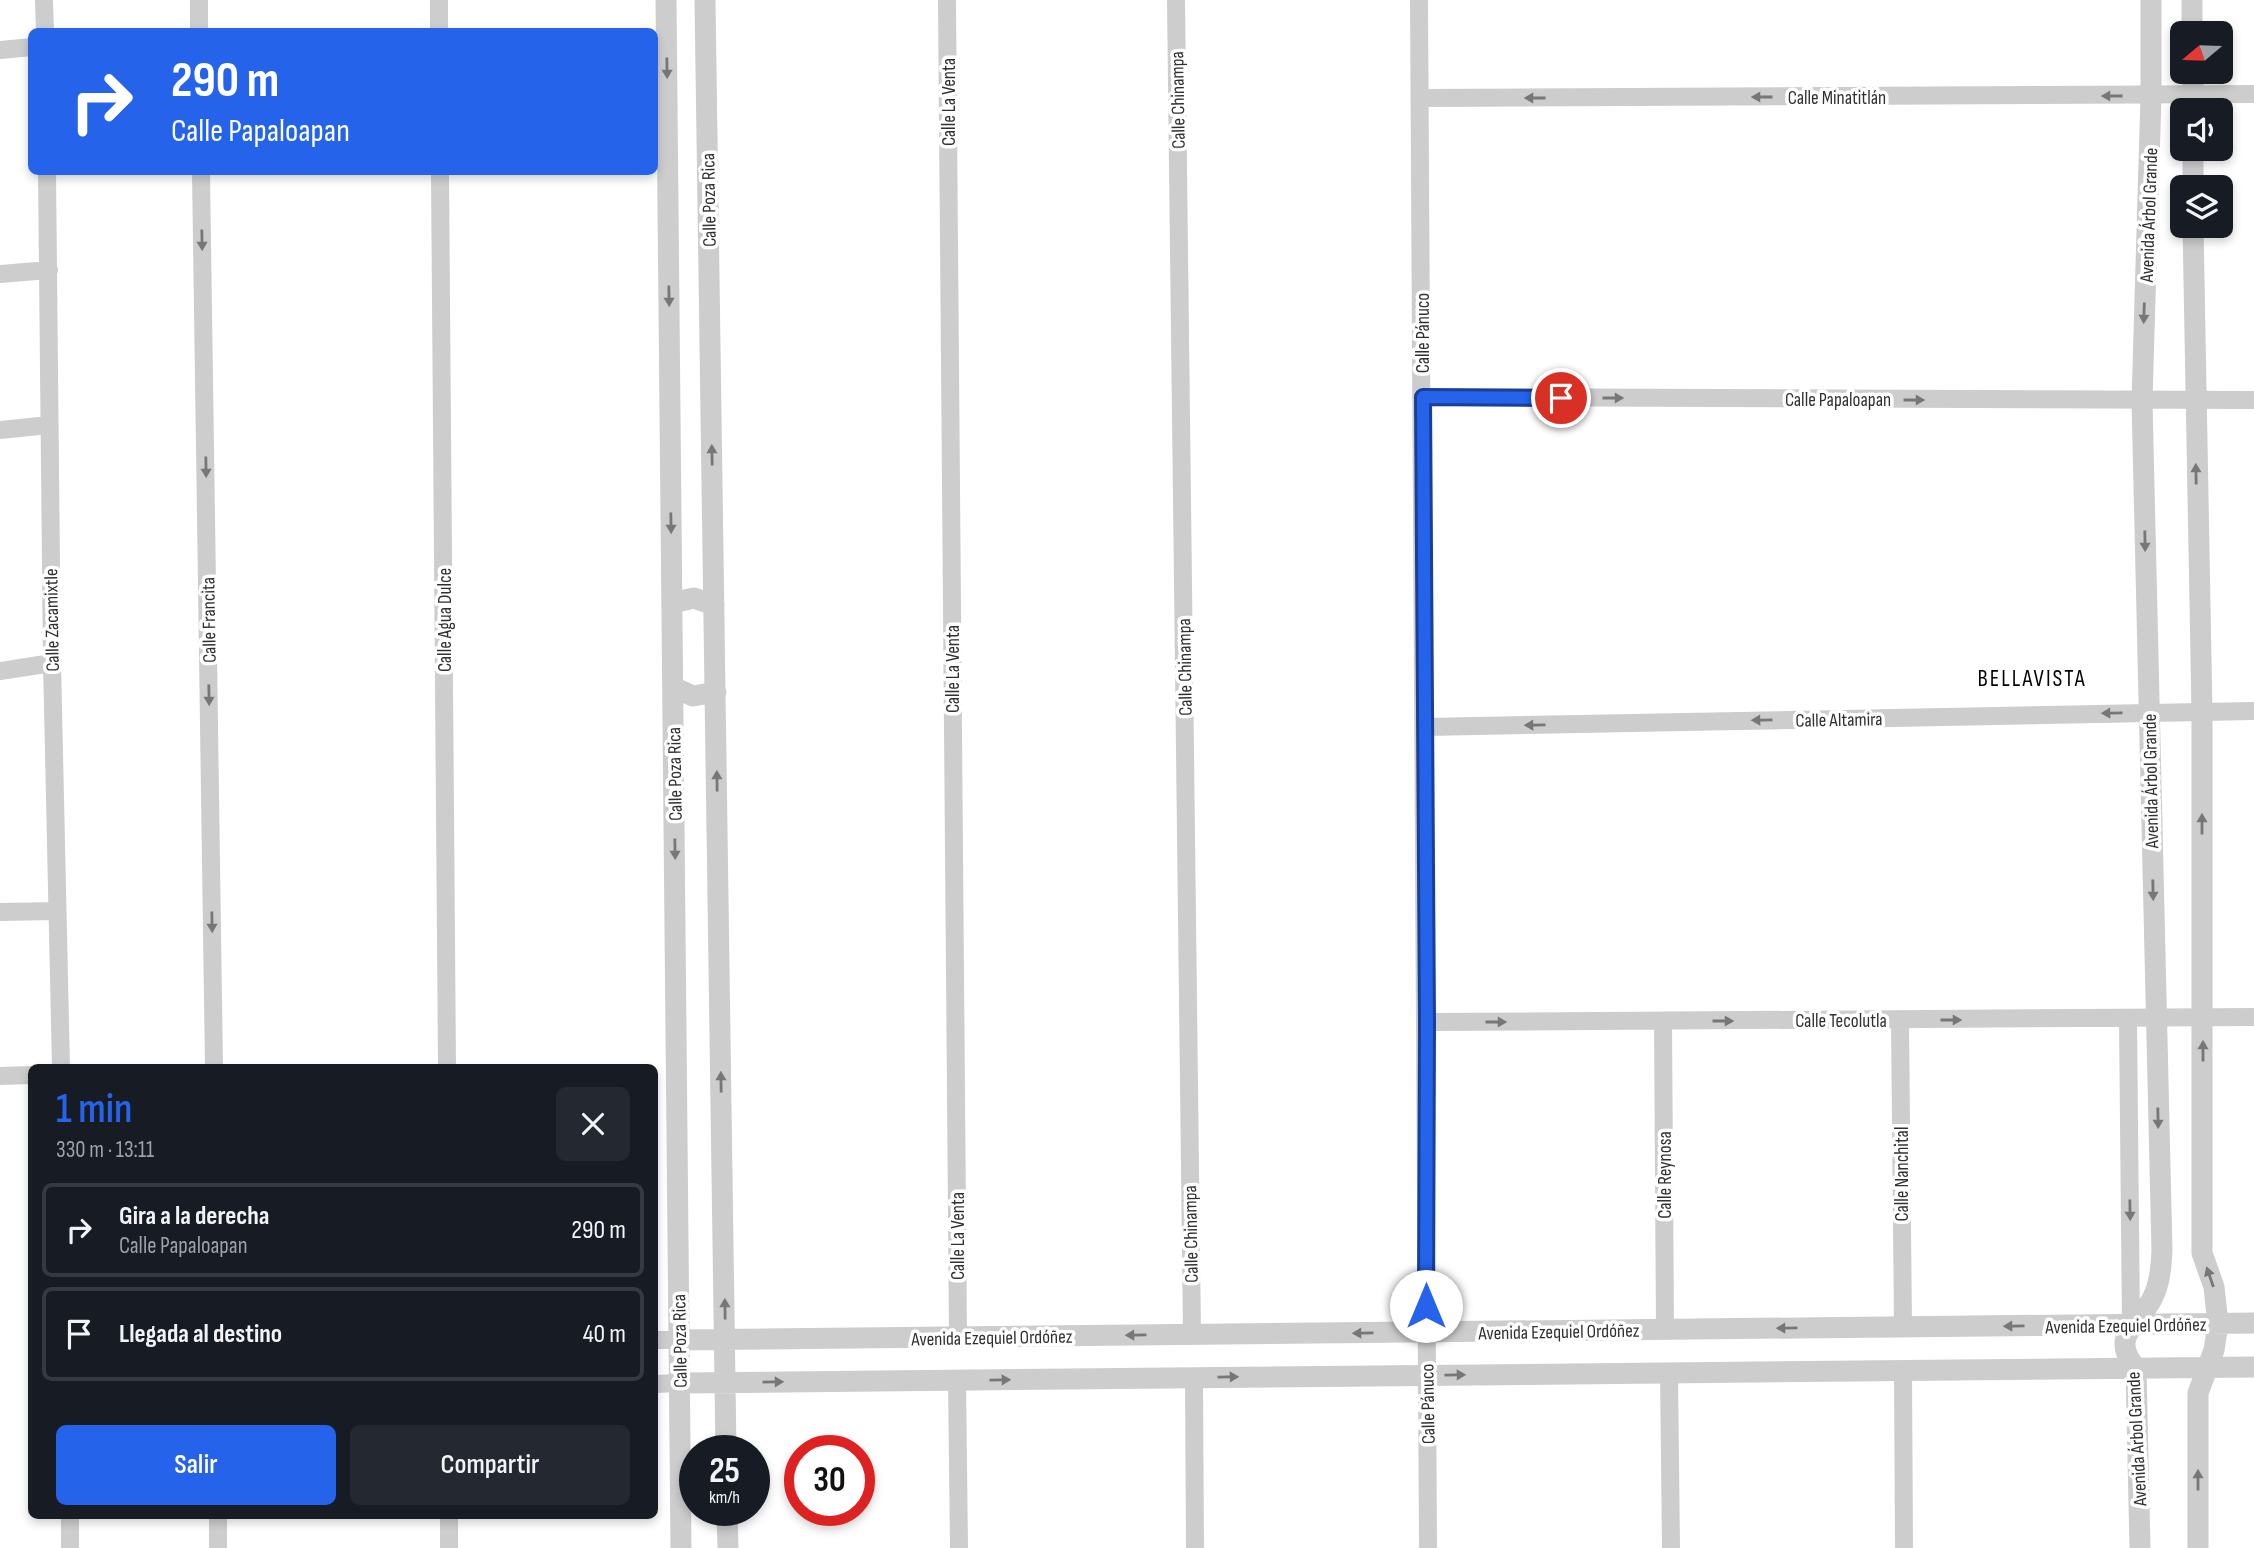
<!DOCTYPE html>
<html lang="es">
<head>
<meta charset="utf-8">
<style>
	:root { --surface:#171b24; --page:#242831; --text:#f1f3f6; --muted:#9ea1a6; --line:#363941; --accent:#2563eb }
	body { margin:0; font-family:"Sofia Sans Condensed",sans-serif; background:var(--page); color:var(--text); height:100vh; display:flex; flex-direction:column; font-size:26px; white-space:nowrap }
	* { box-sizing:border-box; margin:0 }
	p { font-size:23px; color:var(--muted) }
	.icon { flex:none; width:38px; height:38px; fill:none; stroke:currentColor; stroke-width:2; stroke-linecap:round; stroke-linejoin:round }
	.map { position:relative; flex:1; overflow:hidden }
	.side { position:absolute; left:28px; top:1064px; width:630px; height:455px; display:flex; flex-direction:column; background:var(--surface); border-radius:10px; box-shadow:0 4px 10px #0003 }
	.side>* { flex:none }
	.guide { position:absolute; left:28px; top:28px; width:630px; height:147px; border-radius:10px; box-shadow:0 4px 10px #0003; background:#2563eb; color:#fff; overflow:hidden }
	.needle { width:46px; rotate:251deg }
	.controls { position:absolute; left:2170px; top:21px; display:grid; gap:14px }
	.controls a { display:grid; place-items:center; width:63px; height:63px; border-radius:10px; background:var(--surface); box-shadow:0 4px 10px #0003; font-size:35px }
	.speed { position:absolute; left:679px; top:1435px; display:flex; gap:14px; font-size:35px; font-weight:700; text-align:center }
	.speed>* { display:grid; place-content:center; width:91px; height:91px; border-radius:50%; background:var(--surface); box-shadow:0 4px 10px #0003; line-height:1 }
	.speed small { font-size:18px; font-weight:400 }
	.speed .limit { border:10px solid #d22; background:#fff; color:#111 }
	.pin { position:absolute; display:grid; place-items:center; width:60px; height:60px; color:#fff; margin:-30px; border:4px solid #fff; border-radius:50%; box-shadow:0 2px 7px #0007 }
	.me { position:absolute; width:77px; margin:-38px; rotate:0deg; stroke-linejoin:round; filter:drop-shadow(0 0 5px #0008) }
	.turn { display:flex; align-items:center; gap:24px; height:147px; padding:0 28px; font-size:32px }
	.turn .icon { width:91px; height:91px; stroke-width:2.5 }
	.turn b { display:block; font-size:49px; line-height:60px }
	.round { display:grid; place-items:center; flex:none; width:74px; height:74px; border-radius:10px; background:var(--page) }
	.summary { display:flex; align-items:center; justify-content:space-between; height:119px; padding:0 28px }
	h1 { font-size:42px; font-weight:600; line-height:52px; color:var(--accent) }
	.button { display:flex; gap:14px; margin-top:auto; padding:14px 28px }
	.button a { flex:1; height:80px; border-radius:10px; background:var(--accent); color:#fff; font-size:28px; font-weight:600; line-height:80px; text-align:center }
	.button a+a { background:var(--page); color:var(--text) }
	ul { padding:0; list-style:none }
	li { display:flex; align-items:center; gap:21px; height:94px; margin:0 14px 10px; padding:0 14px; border:4px solid var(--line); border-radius:10px }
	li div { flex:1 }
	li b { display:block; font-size:26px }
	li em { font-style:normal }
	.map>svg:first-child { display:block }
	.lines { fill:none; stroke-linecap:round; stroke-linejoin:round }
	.minor { stroke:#cdcdcd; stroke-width:18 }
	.tertiary { stroke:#cdcdcd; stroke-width:21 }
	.oneway { fill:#777 }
	.route-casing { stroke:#184099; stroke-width:18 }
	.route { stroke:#2563eb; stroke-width:12 }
	.labels { text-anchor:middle; stroke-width:7; stroke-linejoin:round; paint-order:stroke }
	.street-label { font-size:19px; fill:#303030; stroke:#fff }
	.quarter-label { font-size:23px; letter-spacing:2px; fill:#000; stroke:#fff }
</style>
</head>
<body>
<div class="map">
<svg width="2254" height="1548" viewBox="0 0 2254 1548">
	<rect width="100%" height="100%" fill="#fff"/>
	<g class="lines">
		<!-- minor -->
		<path class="minor" d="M44,0L45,32
			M199,0V32
			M439,0V32
			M947,0L958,1337
			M1176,0L1192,1335
			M1419,0L1428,1548
			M0,50L32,47
			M1420,98L2254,94
			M47,172L52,663L61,1068
			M201,172L214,1068
			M440,172L447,1068
			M0,274L49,270
			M1423,397L2254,400
			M0,430L49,425
			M0,671L52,663
			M1425,727L2254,711
			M0,912L57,911
			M2128,1019L2131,1325
			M1900,1020L1903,1327
			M1663,1021L1665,1330
			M1427,1022L2254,1017
			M0,1076L32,1075
			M654,1340H679
			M1903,1371L1904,1548
			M1669,1372L1671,1548
			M1194,1378L1195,1548
			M957,1380L959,1548
			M654,1384L680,1383
			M70,1516V1548
			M449,1516V1548
			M218,1548V1516"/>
		<!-- tertiary -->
		<path class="tertiary" d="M666,0L681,1548
			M705,0L726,1451
			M2192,0V33
			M2193,72V110
			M2193,149V187
			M2193,226L2202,712V1253L2214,1287L2218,1324L2214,1350L2198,1393V1548
			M672,603L694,598L714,605
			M673,687L693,696L716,692
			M679,1340L2254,1323
			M680,1383L2254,1367
			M727,1510L728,1548
			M2140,1548L2136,1368C2109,1337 2138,1325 2152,1299C2160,1284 2161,1267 2162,1251L2142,401L2151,96V0"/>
	</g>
	<!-- one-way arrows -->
	<defs><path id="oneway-solid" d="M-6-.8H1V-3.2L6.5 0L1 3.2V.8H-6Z" transform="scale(1.75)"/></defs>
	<g class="oneway">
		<use href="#oneway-solid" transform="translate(667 68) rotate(89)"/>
		<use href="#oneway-solid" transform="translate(2112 96) rotate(180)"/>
		<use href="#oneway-solid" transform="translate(1762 97) rotate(180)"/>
		<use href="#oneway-solid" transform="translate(1535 98) rotate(180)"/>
		<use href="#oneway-solid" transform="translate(202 240) rotate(89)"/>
		<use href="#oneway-solid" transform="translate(669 296) rotate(89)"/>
		<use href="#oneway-solid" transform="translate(2144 313) rotate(92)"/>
		<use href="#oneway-solid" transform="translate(1613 398)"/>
		<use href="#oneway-solid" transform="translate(1914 400)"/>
		<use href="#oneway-solid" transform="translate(712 455) rotate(-91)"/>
		<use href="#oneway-solid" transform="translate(206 467) rotate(89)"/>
		<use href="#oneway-solid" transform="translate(2196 474) rotate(-91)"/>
		<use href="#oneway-solid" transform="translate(671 523) rotate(89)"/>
		<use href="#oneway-solid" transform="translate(2145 541) rotate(89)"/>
		<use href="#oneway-solid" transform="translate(209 695) rotate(89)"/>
		<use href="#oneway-solid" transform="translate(2112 713) rotate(179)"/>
		<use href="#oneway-solid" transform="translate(1762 720) rotate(179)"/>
		<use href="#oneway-solid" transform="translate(1535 725) rotate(179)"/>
		<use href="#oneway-solid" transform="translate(717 781) rotate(-91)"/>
		<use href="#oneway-solid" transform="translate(2202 824) rotate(-90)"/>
		<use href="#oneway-solid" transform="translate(675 849) rotate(89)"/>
		<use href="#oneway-solid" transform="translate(2153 890) rotate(89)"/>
		<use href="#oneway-solid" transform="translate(212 922) rotate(89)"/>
		<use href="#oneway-solid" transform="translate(1951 1020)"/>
		<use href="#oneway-solid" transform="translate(1723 1021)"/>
		<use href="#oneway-solid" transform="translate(1496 1022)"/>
		<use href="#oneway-solid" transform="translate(2203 1051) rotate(-90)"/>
		<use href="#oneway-solid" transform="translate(721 1082) rotate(-91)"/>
		<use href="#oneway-solid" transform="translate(2158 1118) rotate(89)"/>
		<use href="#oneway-solid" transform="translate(2130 1210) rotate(89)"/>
		<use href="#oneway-solid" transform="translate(2210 1277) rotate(-109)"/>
		<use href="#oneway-solid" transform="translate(725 1309) rotate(-91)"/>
		<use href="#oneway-solid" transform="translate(2014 1326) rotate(179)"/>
		<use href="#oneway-solid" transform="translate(1787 1328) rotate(179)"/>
		<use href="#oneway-solid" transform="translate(1363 1333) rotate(179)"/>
		<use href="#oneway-solid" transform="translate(1136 1335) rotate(179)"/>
		<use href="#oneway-solid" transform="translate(1455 1375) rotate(-1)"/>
		<use href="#oneway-solid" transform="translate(1228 1377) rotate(-1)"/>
		<use href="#oneway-solid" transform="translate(1000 1380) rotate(-1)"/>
		<use href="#oneway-solid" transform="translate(773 1382) rotate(-1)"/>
		<use href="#oneway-solid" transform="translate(2198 1480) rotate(-90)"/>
	</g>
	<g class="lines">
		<!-- route casing -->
		<g class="route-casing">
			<path id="route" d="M1426,1306L1427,1022L1423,397L1561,398"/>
		</g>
		<!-- route -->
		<use href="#route" class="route"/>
	</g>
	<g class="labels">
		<!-- street labels -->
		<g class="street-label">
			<text x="1837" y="104">Calle Minatitlán</text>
			<text transform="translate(1177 100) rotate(-91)" y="7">Calle Chinampa</text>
			<text transform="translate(948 102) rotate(-90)" y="7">Calle La Venta</text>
			<text transform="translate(708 200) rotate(-91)" y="7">Calle Poza Rica</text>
			<text transform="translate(2148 215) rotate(-88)" y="7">Avenida Árbol Grande</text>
			<text transform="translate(1422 333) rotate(-90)" y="7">Calle Pánuco</text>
			<text x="1838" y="406">Calle Papaloapan</text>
			<text transform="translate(51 620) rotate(-91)" y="7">Calle Zacamixtle</text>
			<text transform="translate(208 620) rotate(-91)" y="7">Calle Francita</text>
			<text transform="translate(444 620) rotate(-90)" y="7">Calle Agua Dulce</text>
			<text transform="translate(1184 667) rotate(-91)" y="7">Calle Chinampa</text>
			<text transform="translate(952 669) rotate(-90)" y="7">Calle La Venta</text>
			<text transform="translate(1839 719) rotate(-1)" y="7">Calle Altamira</text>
			<text transform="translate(674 774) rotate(-91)" y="7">Calle Poza Rica</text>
			<text transform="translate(2150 781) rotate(-91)" y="7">Avenida Árbol Grande</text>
			<text x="1841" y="1027">Calle Tecolutla</text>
			<text transform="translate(1901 1174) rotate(-90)" y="7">Calle Nanchital</text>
			<text transform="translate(1664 1175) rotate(-90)" y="7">Calle Reynosa</text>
			<text transform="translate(1190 1234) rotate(-91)" y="7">Calle Chinampa</text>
			<text transform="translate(957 1236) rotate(-90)" y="7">Calle La Venta</text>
			<text transform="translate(2126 1325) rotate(-1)" y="7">Avenida Ezequiel Ordóñez</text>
			<text transform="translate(1559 1331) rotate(-1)" y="7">Avenida Ezequiel Ordóñez</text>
			<text transform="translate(992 1337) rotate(-1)" y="7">Avenida Ezequiel Ordóñez</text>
			<text transform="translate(679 1341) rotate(-91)" y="7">Calle Poza Rica</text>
			<text transform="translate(1427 1404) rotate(-91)" y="7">Calle Pánuco</text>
			<text transform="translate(2136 1439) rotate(-93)" y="7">Avenida Árbol Grande</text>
		</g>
		<!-- quarter labels -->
		<g class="quarter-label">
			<text x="2032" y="686">BELLAVISTA</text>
		</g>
	</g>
</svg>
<div class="controls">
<a><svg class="needle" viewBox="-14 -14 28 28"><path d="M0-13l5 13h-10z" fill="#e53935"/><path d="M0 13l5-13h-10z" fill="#9ea1a6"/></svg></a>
<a><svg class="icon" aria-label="sound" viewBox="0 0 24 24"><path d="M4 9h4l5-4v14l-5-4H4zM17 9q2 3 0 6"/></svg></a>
<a><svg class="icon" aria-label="layers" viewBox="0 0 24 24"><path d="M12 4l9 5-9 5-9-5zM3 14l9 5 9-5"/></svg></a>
</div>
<div class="speed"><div>25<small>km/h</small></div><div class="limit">30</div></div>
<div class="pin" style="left:1561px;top:398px;background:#d93025"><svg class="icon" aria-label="arrive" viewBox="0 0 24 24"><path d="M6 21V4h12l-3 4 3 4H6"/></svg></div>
<svg class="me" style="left:1426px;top:1306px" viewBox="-20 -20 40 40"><circle r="19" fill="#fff"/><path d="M0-13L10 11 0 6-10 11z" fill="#2563eb"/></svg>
<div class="guide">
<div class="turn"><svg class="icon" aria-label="right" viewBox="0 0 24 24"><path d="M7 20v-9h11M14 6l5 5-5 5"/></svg><div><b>290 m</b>Calle Papaloapan</div></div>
</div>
<section class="side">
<div class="summary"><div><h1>1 min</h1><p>330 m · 13:11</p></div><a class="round"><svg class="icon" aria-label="close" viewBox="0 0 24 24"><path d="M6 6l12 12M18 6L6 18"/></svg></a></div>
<ul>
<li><svg class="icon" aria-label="right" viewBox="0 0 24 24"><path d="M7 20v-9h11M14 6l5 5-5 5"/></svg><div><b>Gira a la derecha</b><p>Calle Papaloapan</p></div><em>290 m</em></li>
<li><svg class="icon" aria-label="arrive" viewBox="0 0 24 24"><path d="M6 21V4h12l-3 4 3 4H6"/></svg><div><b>Llegada al destino</b></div><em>40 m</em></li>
</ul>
<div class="button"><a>Salir</a><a>Compartir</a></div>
</section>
</div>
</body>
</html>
